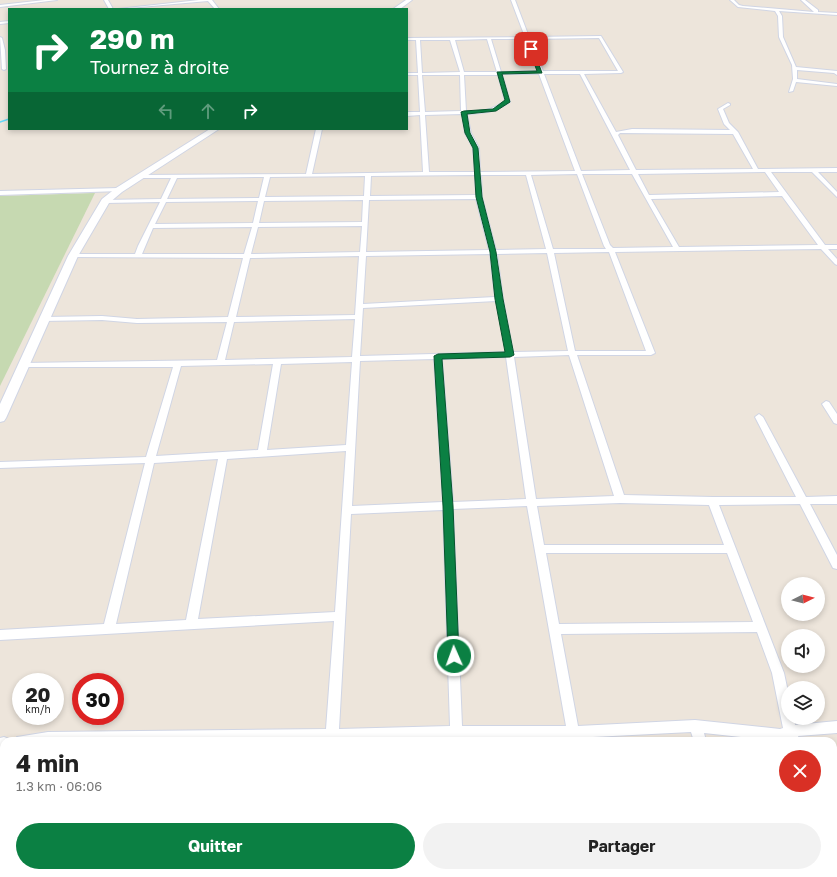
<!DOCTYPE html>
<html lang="fr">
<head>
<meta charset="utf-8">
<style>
	:root { --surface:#fff; --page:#f2f2f2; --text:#222; --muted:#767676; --accent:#0b8043 }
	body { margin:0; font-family:"Golos Text",sans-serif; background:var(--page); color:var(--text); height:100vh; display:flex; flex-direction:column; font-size:15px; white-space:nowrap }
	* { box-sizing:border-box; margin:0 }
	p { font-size:13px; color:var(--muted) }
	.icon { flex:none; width:22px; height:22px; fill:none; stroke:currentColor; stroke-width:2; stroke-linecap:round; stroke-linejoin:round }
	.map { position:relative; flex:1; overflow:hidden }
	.details { position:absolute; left:0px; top:737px; width:837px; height:140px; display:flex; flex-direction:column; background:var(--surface); border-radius:12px 12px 0 0; box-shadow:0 2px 6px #0003 }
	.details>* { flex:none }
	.top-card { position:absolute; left:8px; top:8px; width:400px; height:122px; border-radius:0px; box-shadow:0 2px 6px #0003; background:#0b8043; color:#fff; overflow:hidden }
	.needle { width:26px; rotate:84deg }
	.fabs { position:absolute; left:781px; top:577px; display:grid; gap:8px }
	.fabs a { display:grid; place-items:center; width:44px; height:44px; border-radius:50%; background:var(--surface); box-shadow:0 2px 6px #0003; font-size:20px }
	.speed { position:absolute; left:12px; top:673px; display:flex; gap:8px; font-size:20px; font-weight:700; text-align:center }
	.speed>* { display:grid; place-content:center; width:52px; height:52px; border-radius:50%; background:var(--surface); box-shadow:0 2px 6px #0003; line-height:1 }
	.speed small { font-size:10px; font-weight:400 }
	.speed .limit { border:6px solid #d22; background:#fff; color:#111 }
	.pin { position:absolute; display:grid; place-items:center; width:34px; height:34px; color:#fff; margin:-17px; border-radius:8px; box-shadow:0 2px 6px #0006 }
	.me { position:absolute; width:44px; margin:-22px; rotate:358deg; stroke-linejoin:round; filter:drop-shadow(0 0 3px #0008) }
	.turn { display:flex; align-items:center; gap:14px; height:84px; padding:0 16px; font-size:18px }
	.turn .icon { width:52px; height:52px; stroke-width:2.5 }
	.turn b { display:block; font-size:28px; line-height:34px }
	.lanes { display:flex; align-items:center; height:38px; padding:0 16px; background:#0003; justify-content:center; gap:20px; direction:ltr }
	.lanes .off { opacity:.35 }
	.round { display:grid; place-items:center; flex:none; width:42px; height:42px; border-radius:21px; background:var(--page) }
	.overview { display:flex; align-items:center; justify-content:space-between; height:68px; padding:0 16px }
	h1 { font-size:24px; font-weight:700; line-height:30px }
	.primary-button { display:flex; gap:8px; margin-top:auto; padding:8px 16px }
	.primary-button a { flex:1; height:46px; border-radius:24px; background:var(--accent); color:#fff; font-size:16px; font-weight:700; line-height:46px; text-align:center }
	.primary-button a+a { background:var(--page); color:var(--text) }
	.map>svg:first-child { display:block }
	.cemetery { fill:#c6d9b1 }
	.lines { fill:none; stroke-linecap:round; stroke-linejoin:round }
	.stream { stroke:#65d8f8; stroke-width:1.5 }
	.street-casing { stroke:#d0d5e4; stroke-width:2 }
	.secondary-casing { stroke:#d0d5e4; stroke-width:2 }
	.street { fill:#fff; fill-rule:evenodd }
	.secondary { fill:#fff; fill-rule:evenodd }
	.route { fill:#0b8043; stroke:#07532c }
</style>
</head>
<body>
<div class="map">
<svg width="837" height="877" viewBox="0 0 837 877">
	<rect width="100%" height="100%" fill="#ede5db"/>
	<!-- cemetery -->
	<path class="cemetery" d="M95,193L0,386V196Z"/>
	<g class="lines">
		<!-- stream -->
		<path class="stream" d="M0,122L9,119"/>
		<!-- street casing -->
		<g class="street-casing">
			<path id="street" d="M45,0H57L0,7V5Z
				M104,0H108L113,9H109Z
				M199,0H212L219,9H215L208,1L118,9Z
				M511,0H515L529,37L601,36L623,72L621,73L584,74L616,132L632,129L730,130L724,124L718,109L728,103L730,104V105L723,109L729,123L738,132L758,169L837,168V172H818L837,192V197L812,172H771L825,245H837V249H828L837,259V265L835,264L821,249L615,252L655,353L651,355H577L624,495L713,497H796L755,417L759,414L763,417L806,497L837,496V504H810L837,555V569L833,568L800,504L719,505L784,673L788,692V718H794L795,725L837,721V733L798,736L800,741H788L787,738L779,741L704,733L706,741H694L691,732L573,738H456L338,741H15L17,737L48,732L326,729L334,621L0,640V630L104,624L145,463L0,468V462L146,457L173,367H23L19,365L23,363L217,360L227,322L137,323L102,320L42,321V317H45L102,316L137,319L228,317L243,258L71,257L70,256L73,254H135L138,246L160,202L105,203L103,202V200L161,199L171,178H137L136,177L139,175L306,174L316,129H322L312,174L423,172L420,115L407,116V112H420L418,75H407V73H418L416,40H407V38L525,37ZM599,38L618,71H543L530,39ZM487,39L497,72H464L455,40ZM491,39H526L538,71L501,72ZM420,40H450L460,72L422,73ZM502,74H539L575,171L480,172L479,148L471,133L467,114C487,113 492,113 510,102ZM544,74H580L630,170L581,171ZM422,75H460L461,111L425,112ZM464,75H498L505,101C489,111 485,111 466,111ZM462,114L465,133L473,148L475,172H429L425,115ZM620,133L733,134L753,169L636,170L618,135ZM765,172L779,192L649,195L638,174ZM577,174L604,246L606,249H553L531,175ZM582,174H632L673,247L613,248L610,245ZM475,175L476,195L370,196L371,176ZM481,175H526L546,249L496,250L482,197ZM365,176L364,196L265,197L270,177ZM264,177L259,198L167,199L177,178ZM782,196L818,245L679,247L651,199ZM476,199L489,250L366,252L369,200ZM363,200L362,222L259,223L264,201ZM258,201L253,223L155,224L166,202ZM362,226L360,252L251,254L258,227ZM252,227L244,254H142L153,228ZM609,252L646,351H575L554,253ZM547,253L568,351L513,352L503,299L497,254ZM490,254L495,297L363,304L366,256ZM359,256L355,315L236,317L250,258ZM496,301L506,352L360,356L363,308ZM355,319L352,357L225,360L234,322ZM569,355L614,496L536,499L514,357ZM506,357L526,499L453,502L442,359ZM434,359L443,502L352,506L360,361ZM352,362L346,445L267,450L281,364ZM273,364L258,450L156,456L181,366ZM346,451L335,612L198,619L227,459ZM218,459L186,620L116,624L154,463ZM620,503L709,505L724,545H544L537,506ZM527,506L566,726H462L453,509ZM443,510L450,726L339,729L351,514ZM546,553H727L753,622L559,624ZM757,632L772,673L783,728L780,729L695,720L578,726L561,634Z
				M730,0H734L739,5L743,6L814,12L801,0H805L818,10V12L837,13V15L779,11L782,16L783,37L796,67L837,71V75L834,73L797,70V79L837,84V86L796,82L793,91L789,92L793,79L792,65L779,37L778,16L775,11L738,7Z
				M9,21V23L0,24V22Z
				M0,37L2,38L5,50L6,69L4,70L2,69Z
				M119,188L121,189V191L0,195V191Z
				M826,401L829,402L837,414V424L834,423L822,404Z
				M4,737L9,739L10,741H4V749L0,750V738Z
				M833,822L837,824V845L833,843Z
				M5,873H19L18,877H4Z
				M318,873H332V877H318Z
				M563,873H577V877H563Z
				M735,873H749L750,877H736Z"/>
		</g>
		<!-- secondary casing -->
		<g class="secondary-casing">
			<path id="secondary" d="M406,0H412L400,9H393Z
				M210,129H219L122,192L109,203L78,256L6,418L4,421L0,422V404L68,256L102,199L116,188Z"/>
		</g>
		<!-- street -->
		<use href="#street" class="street"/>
		<!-- secondary -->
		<use href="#secondary" class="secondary"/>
	</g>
	<!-- route -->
	<path class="route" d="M531,48L533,49L542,73L502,74L510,102L496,111L467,114L470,133L478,148L482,197L496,252L503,299L514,355L510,357L442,359L453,506L459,656L458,660L454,661L449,660L448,656L443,506L434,356L438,354L505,352L495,299L490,252L476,197L473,148L465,133L461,112L464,111L493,109L505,100L497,72L537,71L529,49Z"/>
</svg>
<div class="fabs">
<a><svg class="needle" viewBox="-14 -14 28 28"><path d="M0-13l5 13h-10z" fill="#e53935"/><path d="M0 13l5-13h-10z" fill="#767676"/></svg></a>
<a><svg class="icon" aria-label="sound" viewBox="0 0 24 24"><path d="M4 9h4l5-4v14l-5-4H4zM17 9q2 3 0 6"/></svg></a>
<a><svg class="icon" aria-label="layers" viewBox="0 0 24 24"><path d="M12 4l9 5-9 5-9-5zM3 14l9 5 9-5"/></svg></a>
</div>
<div class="speed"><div>20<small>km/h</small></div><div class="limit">30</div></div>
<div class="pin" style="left:531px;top:49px;background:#d93025"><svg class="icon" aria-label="arrive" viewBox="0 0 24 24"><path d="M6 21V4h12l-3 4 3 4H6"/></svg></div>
<svg class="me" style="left:454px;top:656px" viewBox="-20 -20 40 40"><circle r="17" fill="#0b8043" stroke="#fff" stroke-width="3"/><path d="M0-11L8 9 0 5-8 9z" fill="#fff"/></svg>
<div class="top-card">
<div class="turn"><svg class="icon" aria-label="right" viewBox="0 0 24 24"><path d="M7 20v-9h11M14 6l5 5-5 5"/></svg><div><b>290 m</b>Tournez à droite</div></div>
<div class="lanes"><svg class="icon off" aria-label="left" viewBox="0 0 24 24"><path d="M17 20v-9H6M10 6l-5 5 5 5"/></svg><svg class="icon off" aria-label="ahead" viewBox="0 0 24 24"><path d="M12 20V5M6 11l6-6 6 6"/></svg><svg class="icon" aria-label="right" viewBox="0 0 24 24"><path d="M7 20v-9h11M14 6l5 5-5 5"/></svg></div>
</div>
<section class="details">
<div class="overview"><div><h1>4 min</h1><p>1.3 km · 06:06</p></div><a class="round" style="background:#d93025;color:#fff"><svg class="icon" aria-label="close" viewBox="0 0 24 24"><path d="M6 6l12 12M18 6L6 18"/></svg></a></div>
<div class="primary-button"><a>Quitter</a><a>Partager</a></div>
</section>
</div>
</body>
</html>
